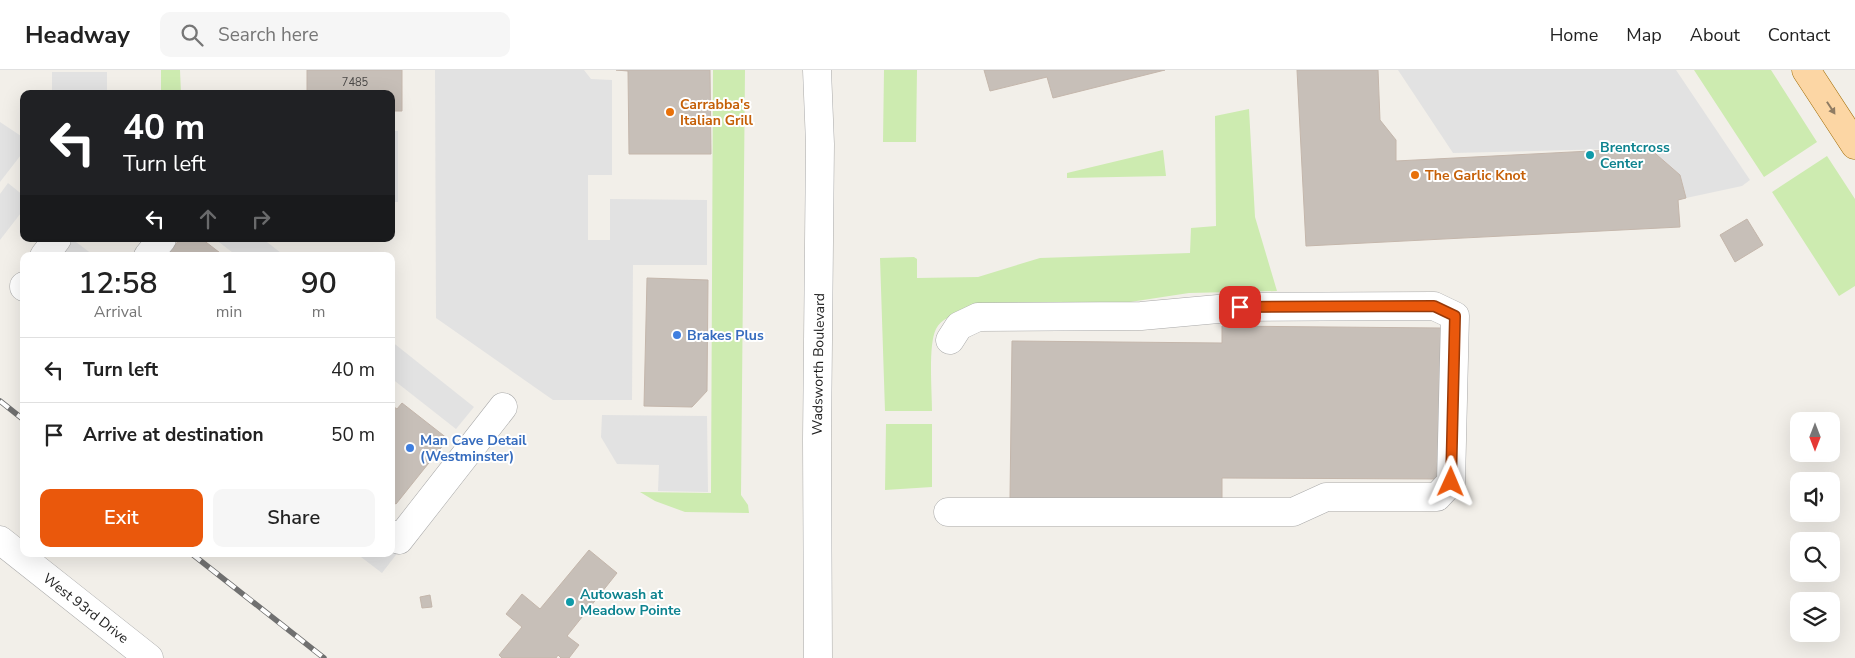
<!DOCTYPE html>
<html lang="en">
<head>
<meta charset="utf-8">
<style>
	:root { --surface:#fff; --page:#f6f6f6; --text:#222; --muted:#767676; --line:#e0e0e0; --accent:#ea580c }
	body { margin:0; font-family:"Nunito Sans",sans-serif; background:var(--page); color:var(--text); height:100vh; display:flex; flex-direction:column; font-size:19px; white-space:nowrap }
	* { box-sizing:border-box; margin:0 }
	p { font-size:16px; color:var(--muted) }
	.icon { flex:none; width:28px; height:28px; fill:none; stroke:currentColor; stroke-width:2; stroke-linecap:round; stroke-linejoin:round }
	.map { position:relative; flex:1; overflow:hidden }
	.sheet { position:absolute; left:20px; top:182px; width:375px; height:305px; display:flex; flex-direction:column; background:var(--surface); border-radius:10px; box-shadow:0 5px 20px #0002 }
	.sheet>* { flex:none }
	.banner { position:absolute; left:20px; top:20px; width:375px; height:152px; border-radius:10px; box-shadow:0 5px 20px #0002; background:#202124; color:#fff; overflow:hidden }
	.needle { width:32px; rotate:180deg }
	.controls { position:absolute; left:1790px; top:342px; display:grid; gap:10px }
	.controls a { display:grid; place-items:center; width:50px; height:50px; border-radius:10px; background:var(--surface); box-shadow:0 5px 20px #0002; font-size:25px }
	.pin { position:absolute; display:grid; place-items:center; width:42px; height:42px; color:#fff; margin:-21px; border-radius:10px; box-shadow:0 2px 8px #0006 }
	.me { position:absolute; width:55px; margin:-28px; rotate:1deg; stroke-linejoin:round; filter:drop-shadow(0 0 4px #0008) }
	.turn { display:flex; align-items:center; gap:18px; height:105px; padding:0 20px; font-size:22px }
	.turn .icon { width:65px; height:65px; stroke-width:2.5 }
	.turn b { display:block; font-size:35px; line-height:42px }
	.lanes { display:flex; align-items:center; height:48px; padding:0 20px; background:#0003; justify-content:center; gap:25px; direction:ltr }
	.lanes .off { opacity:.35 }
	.eta { display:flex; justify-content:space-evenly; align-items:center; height:85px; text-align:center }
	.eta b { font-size:30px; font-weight:600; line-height:35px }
	.action { display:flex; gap:10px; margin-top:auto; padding:10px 20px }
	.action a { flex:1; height:58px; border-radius:10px; background:var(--accent); color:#fff; font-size:20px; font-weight:600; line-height:58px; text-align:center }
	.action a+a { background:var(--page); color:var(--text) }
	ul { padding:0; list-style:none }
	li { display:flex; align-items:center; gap:15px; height:65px; padding:0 20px; border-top:1px solid var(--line) }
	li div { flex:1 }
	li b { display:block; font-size:19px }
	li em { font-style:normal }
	header { display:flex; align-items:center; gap:30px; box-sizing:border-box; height:70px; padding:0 25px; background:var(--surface); border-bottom:1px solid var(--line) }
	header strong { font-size:24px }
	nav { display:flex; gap:28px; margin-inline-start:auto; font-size:18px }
	.search { width:350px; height:45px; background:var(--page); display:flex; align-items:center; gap:12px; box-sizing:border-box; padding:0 18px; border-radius:10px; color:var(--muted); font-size:19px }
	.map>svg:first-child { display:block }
	.grass { fill:#cdebb0 }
	.parking { fill:#e2e2e2 }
	.building { fill:#c7bfb8; stroke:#c4b6ab }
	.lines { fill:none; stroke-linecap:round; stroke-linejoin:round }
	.minor-casing { stroke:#a9a9a9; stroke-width:29 }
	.major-casing { stroke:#a06b00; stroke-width:29 }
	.minor { stroke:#fff; stroke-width:28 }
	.major { stroke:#fcd6a4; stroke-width:28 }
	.rail-casing { stroke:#707070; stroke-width:5.5 }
	.rail { stroke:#fff; stroke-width:4; stroke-dasharray:11; stroke-linecap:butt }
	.oneway { fill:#8f7c63 }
	.route-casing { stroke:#983908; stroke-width:12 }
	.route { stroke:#ea580c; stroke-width:9 }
	.food-dot { fill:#e8710a; stroke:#fff; stroke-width:2 }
	.culture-dot { fill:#0f9aa8; stroke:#fff; stroke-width:2 }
	.shop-dot { fill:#3f7fe0; stroke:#fff; stroke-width:2 }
	.labels { text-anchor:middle; stroke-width:4; stroke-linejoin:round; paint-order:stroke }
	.number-label { font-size:11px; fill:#4b4948 }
	.food-label { font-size:14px; font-weight:bold; fill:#c56008; stroke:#fff; text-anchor:start }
	.culture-label { font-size:14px; font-weight:bold; fill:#0d838f; stroke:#fff; text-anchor:start }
	.shop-label { font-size:14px; font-weight:bold; fill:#366cbe; stroke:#fff; text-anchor:start }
	.street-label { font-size:14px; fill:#222; stroke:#fff }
</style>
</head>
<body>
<header>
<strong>Headway</strong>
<div class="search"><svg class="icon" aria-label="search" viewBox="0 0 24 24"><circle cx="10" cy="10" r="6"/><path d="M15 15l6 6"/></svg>Search here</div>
<nav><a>Home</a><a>Map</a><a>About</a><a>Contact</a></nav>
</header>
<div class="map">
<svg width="1855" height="588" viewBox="0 0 1855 588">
	<rect width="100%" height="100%" fill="#f2efe9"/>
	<!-- grass -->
	<path class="grass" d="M161,0H180L181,24H161Z
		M713,0H745L741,425L748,435L749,443L685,442L655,431L640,422L711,423Z
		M884,0H917L916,72H883Z
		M1694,0H1771L1817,72L1764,107Z
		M1249,39L1255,147L1277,221L1189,223L1084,239L962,242C953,245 941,249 936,259C928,275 932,321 932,341H885L880,188L914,187L917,189V208L978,207L1040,188L1190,183L1191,158L1216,156L1215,46Z
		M1163,80L1166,106L1067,108V103Z
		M1827,86L1855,129V216L1839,226L1772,122Z
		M886,354H932V417L885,420Z"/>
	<!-- parking -->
	<path class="parking" d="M435,0H584L591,9L612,10V105H588V170H610V129L707,130V195H633L632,330H553L436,248Z
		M1398,0H1676L1750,110L1742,116L1686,128L1680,105L1649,78L1453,83Z
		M52,2H107V23L52,24Z
		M0,52L24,68V81L0,112Z
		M391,61H398V132H391Z
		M8,113L24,126V139L0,170V124Z
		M70,169H72L92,184L91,186H57Z
		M215,169H263L285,186H237Z
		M391,271L474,337L456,359L391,308Z
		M602,345L707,346L708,422L658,421L659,395L617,394L601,367Z
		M391,469L402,477L382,503L357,484H391Z"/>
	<!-- building -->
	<path class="building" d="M307,0H402V41H391V24H307Z
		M616,0H710L711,84H629L628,1Z
		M984,0H1165L1053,28L1047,7L990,21Z
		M1297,0H1378L1380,50L1396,70V91L1649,78L1680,105L1686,128L1678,130L1680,157L1306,176Z
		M1747,149L1763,175L1735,192L1720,165Z
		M180,169H202L224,186H166Z
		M647,208L708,210L707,321L692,337L644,336Z
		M1222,256L1441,258L1439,409L1222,408V429L1010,428L1012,271L1222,273Z
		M402,333L448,369L396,434L391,431V335L397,339Z
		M589,480L617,503L567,566L579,575L569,588H561L558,585L556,588H502L499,585L522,557L506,544L522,524L540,539Z
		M430,525L432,537L422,538L420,527Z"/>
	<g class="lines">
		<!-- minor casing -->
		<g class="minor-casing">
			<path id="minor" d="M817,0L820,74L817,370L818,588
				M44,186L57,169
				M148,186L162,169
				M24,216V217
				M948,442H1293L1326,427H1437L1451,412L1455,246L1434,236L1240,237L1141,246L978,247L959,256L950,270
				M391,464L399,470L503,337
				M0,470L149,588"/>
		</g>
		<!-- major casing -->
		<g class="major-casing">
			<path id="major" d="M1806,0L1855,75"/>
		</g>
		<!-- minor -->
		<use href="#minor" class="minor"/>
		<!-- major -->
		<use href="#major" class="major"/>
		<!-- rail casing -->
		<g class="rail-casing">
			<path id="rail" d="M0,331L24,350
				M192,484L324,588"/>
		</g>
		<!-- rail -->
		<use href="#rail" class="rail"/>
	</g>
	<!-- one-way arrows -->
	<defs><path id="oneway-solid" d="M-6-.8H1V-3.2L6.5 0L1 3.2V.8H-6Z" transform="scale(1.25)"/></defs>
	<use class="oneway" href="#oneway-solid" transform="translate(1831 38) rotate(57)"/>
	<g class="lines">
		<!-- route casing -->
		<g class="route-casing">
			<path id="route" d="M1240,237L1434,236L1455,246L1451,412"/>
		</g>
		<!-- route -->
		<use href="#route" class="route"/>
	</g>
	<!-- markers -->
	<g class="food-dot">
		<circle cx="670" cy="42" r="5"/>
		<circle cx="1415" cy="105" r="5"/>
	</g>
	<g class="culture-dot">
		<circle cx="1590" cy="85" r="5"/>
		<circle cx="570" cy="532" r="5"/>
	</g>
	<g class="shop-dot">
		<circle cx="677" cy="265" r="5"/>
		<circle cx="410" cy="378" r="5"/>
	</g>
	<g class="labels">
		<!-- number labels -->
		<g class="number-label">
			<text x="355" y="16">7485</text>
		</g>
		<!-- food labels -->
		<g class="food-label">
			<text x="680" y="39">Carrabba's<tspan x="680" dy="16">Italian Grill</tspan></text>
			<text x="1425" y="110">The Garlic Knot</text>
		</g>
		<!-- culture labels -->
		<g class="culture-label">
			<text x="1600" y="82">Brentcross<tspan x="1600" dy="16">Center</tspan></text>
			<text x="580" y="529">Autowash at<tspan x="580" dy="16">Meadow Pointe</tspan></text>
		</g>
		<!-- shop labels -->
		<g class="shop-label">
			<text x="687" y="270">Brakes Plus</text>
			<text x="420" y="375">Man Cave Detail<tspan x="420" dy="16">(Westminster)</tspan></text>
		</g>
		<!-- street labels -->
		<g class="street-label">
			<text transform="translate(818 294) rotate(-89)" y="5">Wadsworth Boulevard</text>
			<text transform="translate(86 538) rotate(38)" y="5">West 93rd Drive</text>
		</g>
	</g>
</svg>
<div class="controls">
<a><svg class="needle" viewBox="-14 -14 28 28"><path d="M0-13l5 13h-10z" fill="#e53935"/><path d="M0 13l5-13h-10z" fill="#767676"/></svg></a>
<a><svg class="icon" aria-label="sound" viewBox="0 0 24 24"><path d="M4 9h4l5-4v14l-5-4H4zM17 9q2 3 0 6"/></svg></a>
<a><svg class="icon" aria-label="search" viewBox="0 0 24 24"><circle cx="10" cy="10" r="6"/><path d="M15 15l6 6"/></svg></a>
<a><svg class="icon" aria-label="layers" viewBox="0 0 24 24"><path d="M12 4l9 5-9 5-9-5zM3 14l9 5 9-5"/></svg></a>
</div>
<div class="pin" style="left:1240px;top:237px;background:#d93025"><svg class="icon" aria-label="arrive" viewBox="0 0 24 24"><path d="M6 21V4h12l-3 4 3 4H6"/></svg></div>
<svg class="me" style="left:1451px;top:412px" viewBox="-20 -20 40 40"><path d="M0-17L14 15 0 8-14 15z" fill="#ea580c" stroke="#fff" stroke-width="4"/></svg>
<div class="banner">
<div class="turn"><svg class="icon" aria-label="left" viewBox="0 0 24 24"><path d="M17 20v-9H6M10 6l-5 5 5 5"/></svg><div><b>40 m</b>Turn left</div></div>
<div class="lanes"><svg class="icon" aria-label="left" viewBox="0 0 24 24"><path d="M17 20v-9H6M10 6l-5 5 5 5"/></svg><svg class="icon off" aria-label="ahead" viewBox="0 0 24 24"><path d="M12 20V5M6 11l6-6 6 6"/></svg><svg class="icon off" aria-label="right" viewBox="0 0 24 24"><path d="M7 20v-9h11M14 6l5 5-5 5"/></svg></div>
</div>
<section class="sheet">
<div class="eta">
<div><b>12:58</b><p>Arrival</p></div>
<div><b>1</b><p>min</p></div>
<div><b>90</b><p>m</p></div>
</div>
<ul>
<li><svg class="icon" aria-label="left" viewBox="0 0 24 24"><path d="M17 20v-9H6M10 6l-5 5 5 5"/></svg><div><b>Turn left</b></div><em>40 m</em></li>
<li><svg class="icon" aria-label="arrive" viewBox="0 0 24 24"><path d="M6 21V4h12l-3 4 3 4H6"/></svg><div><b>Arrive at destination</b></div><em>50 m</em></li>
</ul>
<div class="action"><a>Exit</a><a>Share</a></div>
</section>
</div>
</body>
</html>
